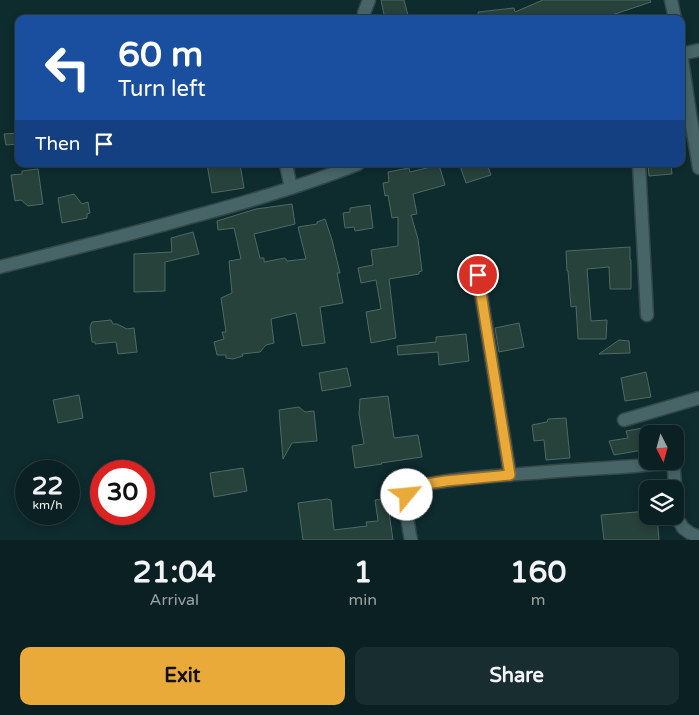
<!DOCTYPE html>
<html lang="en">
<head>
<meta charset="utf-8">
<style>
	:root { --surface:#0a2022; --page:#182d2f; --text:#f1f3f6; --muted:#99a3a5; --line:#2a3e40; --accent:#eaaa39 }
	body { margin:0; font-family:"Varela Round",sans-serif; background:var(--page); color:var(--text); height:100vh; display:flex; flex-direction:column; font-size:19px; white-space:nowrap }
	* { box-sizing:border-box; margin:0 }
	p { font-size:16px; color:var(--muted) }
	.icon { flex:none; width:28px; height:28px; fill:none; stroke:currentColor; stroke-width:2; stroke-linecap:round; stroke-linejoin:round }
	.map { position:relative; height:540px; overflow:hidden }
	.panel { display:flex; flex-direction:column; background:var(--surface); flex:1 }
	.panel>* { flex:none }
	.banner { position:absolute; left:15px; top:15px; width:670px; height:152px; border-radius:10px; box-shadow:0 2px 8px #0003,0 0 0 1px var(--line); background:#1a4fa0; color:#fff; overflow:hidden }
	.needle { width:32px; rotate:174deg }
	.tools { position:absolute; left:639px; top:425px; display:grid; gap:10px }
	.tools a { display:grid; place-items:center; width:45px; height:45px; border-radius:10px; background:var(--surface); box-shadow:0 2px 8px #0003,0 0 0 1px var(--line); font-size:25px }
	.speed { position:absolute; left:15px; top:460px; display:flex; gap:10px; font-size:25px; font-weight:700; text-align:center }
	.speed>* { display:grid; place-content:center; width:65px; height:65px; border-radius:50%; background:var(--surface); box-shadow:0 2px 8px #0003,0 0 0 1px var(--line); line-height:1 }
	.speed small { font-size:12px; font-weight:400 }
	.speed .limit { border:8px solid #d22; background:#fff; color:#111 }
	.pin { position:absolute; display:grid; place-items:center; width:42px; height:42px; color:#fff; margin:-21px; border:2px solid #fff; border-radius:50%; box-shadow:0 1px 5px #0007 }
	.me { position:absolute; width:55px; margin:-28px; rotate:62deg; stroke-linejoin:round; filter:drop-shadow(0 0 4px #0008) }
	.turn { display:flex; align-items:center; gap:18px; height:105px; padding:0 20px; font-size:22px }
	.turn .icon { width:65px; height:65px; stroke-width:2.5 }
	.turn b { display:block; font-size:35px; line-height:42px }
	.then { display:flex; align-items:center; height:48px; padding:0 20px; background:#0003; gap:10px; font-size:19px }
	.eta { display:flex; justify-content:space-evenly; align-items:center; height:85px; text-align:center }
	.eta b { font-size:30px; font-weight:700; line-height:35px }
	.button { display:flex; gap:10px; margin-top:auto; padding:10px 20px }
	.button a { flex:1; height:58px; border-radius:10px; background:var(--accent); color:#111; font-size:20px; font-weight:700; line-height:58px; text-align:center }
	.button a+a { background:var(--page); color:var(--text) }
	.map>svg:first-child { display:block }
	.building { fill:#27413b; stroke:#4e6a63 }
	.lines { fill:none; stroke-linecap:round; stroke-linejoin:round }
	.minor-casing { stroke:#334648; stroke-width:15 }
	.tertiary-casing { stroke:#334648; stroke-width:15 }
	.minor { stroke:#476466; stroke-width:12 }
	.tertiary { stroke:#476466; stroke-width:12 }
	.route-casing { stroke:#986e25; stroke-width:12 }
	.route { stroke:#eaaa39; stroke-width:9 }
</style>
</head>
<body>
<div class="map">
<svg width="699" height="540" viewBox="0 0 699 540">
	<rect width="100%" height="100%" fill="#0e2b2e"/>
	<!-- building -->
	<path class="building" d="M381,0H404L409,19H385Z
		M543,0H650L651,2L600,19H479L478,12L514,8L515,12Z
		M19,133V144L6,145L4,134Z
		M207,164H240L244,188L212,193Z
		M462,164H487L491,175L466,183L461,169Z
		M648,164H671L672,174L649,176Z
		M439,165L445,185L413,194L417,214L411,215L418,239L422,271L419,272V274L389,279L396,338L371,343L366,312L381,309L376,280L361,283L358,268L373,265L371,250L398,246V217L392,218L388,195L385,196L383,183L389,182L388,172L409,168L410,172Z
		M38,169L43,204L28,206L21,200L15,201L11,175L22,174V171Z
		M74,194L82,204L88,202L90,213L87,214V218L62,223L58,198Z
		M292,204L295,224L254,234L260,258H264V262L285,258L287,261L306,259L298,227L317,224V222L325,219L332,240L340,273H337L343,303L320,307L325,343L302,346L296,313L271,319L274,343L266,345L260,352L242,354L243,356L233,359L226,358V355H217L214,342L224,339L222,332H226L221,298L232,293L229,261L241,259L234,228L218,230L217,221L256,209Z
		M370,205L373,228L355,231L354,227L345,228L343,213L350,212V208Z
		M193,232L199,254L165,262V291L134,292V254L172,252L171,238Z
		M630,247V260H631V289H610L609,267L587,269L591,321L607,320L606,339H578L576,306L571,307L568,271H567L566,251Z
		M111,320L113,324H117L127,329L134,328L137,352L118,354L116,342L95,344V342H92L90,327L92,322Z
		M519,323L524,347L499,352L495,328Z
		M466,334L469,361L439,365L438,352L398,355L397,346L436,342V337Z
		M619,340L629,341L630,353L599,354Z
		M347,368L351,386L322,391L319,373Z
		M646,372L651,397L625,401L621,378Z
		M79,395L83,418L58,423L53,400Z
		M388,396L394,438L418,435L422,457L381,463L382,464L355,468L352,446L364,444L359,414L360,399Z
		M299,407L305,412L314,411L317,441L292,443L283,459L279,410Z
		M566,418L570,458L546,460L544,440L534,441L532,425L547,422L548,419Z
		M648,427V449L614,455L609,441L628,438L626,431Z
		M243,468L247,491L214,497L210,473Z
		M387,498L393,540H303L298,503L327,499L331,500L334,530L367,526L366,522L378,521L375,500Z
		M648,511V516H657L659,540H604L601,515Z"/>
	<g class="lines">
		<!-- minor casing -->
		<g class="minor-casing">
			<path id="minor" d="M671,0L675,19
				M364,19V13L369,0
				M681,52L690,114L699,168
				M286,164L291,188
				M639,164L647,315
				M478,275L510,475
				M624,420L699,398
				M411,540C409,530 403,499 409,491C412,487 418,486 422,485C467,476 514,475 559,471C585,469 610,468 636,466C647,465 658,463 670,464L674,470L677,518L683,528L690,533L699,537"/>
		</g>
		<!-- tertiary casing -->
		<g class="tertiary-casing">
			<path id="tertiary" d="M681,54L699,50
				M0,267C64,251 128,235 191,217C248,202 303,186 358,164"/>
		</g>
		<!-- minor -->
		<use href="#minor" class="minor"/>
		<!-- tertiary -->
		<use href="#tertiary" class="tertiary"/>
	</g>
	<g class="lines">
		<!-- route casing -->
		<g class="route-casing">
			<path id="route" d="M407,495L409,490L420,485L446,481L510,475L478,275"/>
		</g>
		<!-- route -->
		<use href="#route" class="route"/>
	</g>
</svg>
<div class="tools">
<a><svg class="needle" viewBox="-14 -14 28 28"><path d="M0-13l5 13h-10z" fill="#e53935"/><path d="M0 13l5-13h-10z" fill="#99a3a5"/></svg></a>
<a><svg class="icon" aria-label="layers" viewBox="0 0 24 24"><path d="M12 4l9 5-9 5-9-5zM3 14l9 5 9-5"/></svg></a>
</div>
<div class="speed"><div>22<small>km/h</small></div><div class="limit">30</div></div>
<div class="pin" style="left:478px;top:275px;background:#d93025"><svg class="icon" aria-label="arrive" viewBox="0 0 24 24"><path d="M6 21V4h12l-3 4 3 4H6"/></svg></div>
<svg class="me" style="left:407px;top:495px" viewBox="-20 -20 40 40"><circle r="19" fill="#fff"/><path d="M0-13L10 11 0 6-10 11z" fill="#eaaa39"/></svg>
<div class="banner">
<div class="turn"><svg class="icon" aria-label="left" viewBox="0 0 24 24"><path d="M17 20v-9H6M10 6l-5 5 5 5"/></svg><div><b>60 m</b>Turn left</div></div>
<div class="then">Then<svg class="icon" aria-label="arrive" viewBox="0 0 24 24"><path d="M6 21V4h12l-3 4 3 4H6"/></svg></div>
</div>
</div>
<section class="panel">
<div class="eta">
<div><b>21:04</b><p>Arrival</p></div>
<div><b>1</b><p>min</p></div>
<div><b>160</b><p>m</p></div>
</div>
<div class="button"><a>Exit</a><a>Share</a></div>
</section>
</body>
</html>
